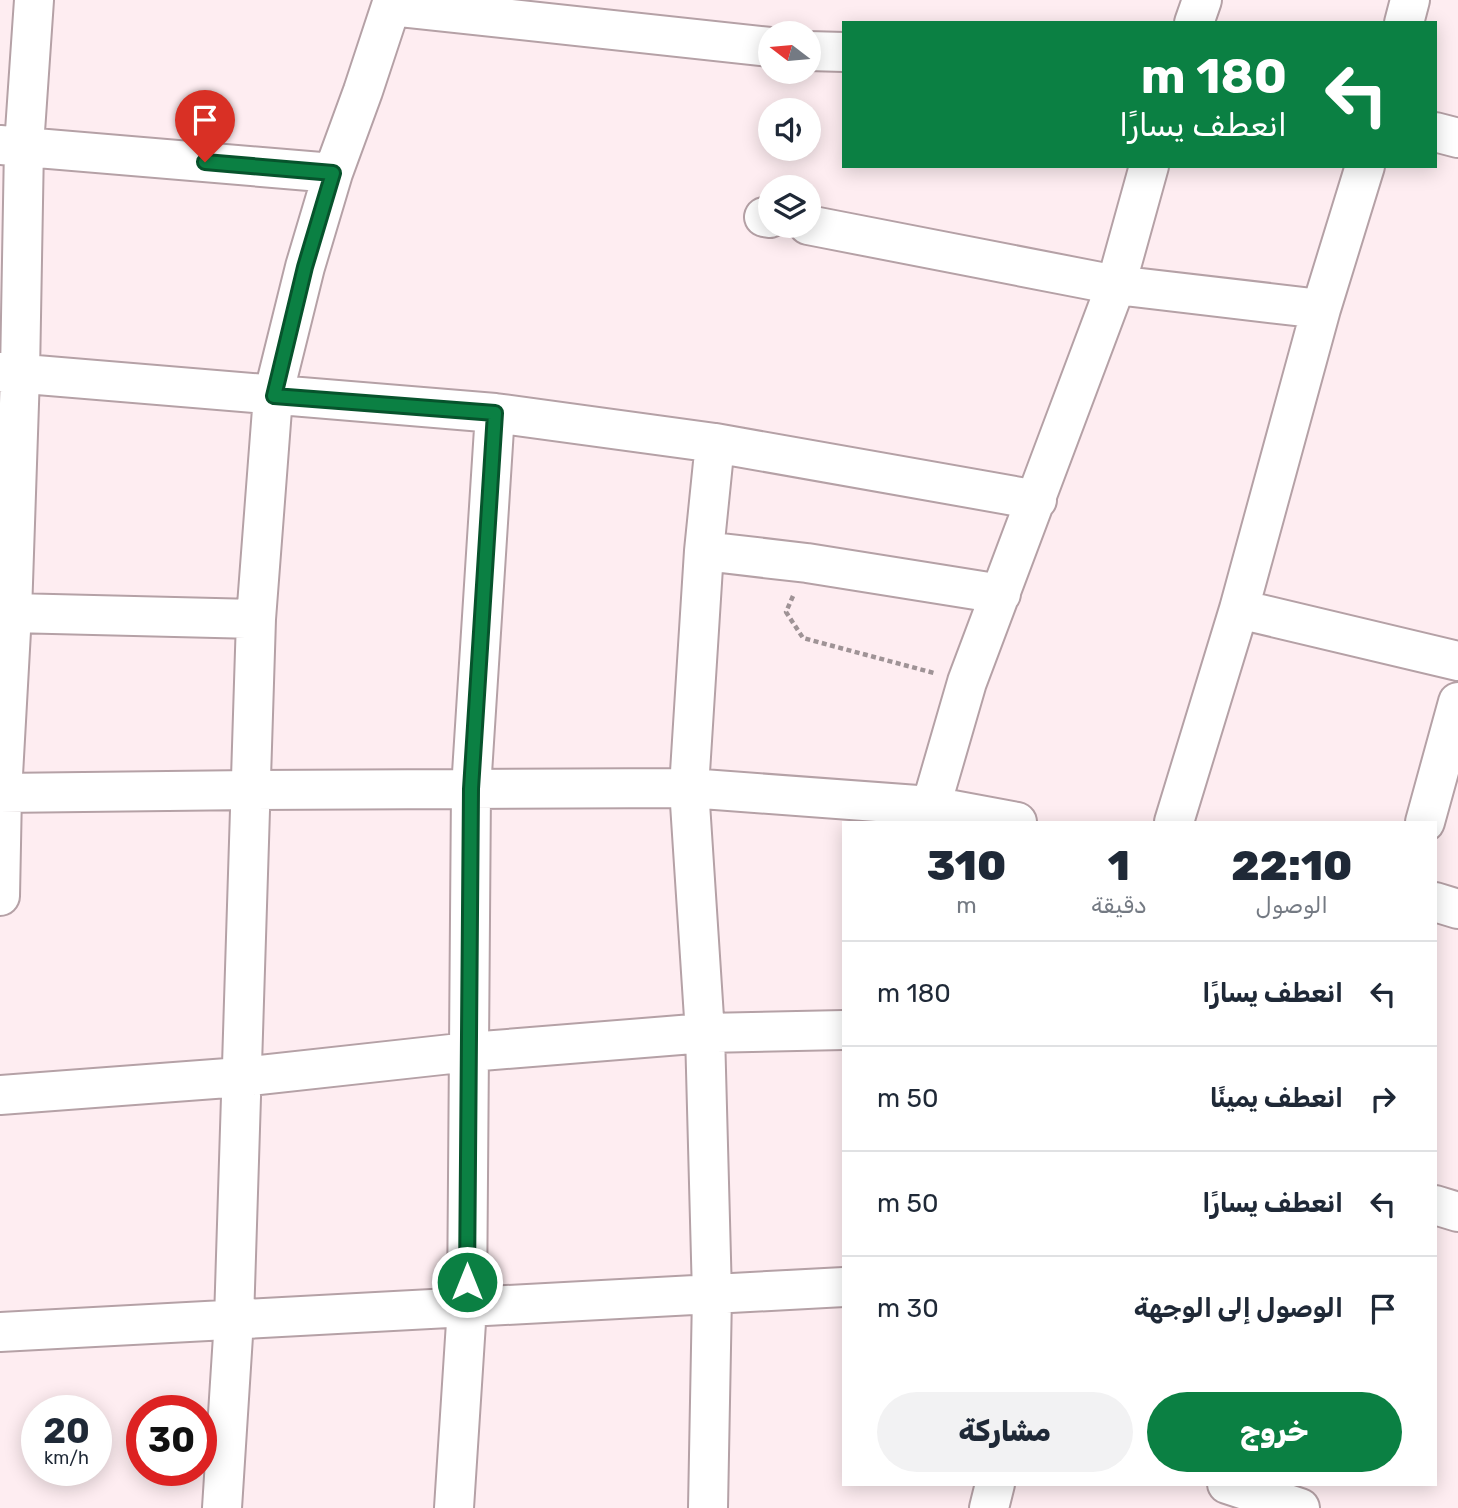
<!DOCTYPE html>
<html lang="ar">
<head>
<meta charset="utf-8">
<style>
	:root { --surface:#fff; --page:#f2f2f3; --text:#1f2937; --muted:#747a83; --line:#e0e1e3; --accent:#0b8043 }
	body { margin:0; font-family:Rubik,"Noto Sans Arabic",sans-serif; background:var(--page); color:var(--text); direction:rtl; height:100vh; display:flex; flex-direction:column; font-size:26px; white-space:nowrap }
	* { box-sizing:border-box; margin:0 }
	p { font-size:23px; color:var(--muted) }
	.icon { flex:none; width:38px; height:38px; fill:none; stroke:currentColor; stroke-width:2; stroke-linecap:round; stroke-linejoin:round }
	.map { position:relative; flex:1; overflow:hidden; direction:ltr }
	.panel { position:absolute; left:842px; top:821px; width:595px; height:665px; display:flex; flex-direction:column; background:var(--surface); border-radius:0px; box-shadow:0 4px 18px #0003; direction:rtl }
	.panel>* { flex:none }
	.banner { position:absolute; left:842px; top:21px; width:595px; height:147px; border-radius:0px; box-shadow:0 4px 18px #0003; direction:rtl; background:#0b8043; color:#fff; overflow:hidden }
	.needle { width:46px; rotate:286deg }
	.fabs { position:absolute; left:758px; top:21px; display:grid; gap:14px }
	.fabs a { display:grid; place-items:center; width:63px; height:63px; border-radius:50%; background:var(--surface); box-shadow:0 4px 18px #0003; font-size:35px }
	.speed { position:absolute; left:21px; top:1395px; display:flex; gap:14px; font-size:35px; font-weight:700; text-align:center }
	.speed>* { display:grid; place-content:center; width:91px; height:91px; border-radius:50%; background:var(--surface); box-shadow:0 4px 18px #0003; line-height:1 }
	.speed small { font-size:18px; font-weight:400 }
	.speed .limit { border:10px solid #d22; background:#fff; color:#111 }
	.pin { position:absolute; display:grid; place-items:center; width:60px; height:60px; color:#fff; margin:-72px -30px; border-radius:50% 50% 50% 0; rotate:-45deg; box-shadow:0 0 7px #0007 }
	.pin .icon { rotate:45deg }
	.me { position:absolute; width:77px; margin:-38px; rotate:0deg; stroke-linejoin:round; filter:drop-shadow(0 0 5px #0008) }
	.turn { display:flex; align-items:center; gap:24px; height:147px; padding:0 35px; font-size:32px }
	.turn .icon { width:91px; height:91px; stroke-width:2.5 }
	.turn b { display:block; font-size:49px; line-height:60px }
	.eta { display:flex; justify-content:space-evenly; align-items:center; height:119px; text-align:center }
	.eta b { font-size:42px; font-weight:800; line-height:49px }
	.cta { display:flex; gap:14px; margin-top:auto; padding:14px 35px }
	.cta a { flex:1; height:80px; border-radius:42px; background:var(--accent); color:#fff; font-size:28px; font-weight:800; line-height:80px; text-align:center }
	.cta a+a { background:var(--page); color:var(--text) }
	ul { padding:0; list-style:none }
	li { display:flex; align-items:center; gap:21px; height:105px; padding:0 35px; border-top:2px solid var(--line) }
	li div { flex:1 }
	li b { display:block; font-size:26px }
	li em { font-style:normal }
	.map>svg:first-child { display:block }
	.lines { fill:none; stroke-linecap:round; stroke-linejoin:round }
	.minor-casing { stroke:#b5a1a6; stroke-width:42 }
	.path { stroke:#9f9396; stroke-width:4.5; stroke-dasharray:5 3.5; stroke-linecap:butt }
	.minor { stroke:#fff; stroke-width:38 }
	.route-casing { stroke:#07532c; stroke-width:18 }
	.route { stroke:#0b8043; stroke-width:12 }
</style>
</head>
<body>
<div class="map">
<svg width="1458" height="1508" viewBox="0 0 1458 1508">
	<rect width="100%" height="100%" fill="#feedf1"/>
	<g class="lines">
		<!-- minor casing -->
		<g class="minor-casing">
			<path id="minor" d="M391,6L770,47
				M1194,23L1202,0
				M1404,23L1410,0
				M808,51L844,52
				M1435,132L1458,138
				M0,145L333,173
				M764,217L770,218
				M808,225L1116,285L1321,309
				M0,372L495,413
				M704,551L807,563L1001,594
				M1239,609L1458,661
				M12,613L256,619
				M0,793L251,790L689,788L931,806L1017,822
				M929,822L931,806L967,682L1116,285L1149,166
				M1174,822L1239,609L1321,309L1365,166
				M1425,822L1458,702
				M0,896L2,793L12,613L20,374L24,146L34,0
				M1435,902L1458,909
				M0,1095L241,1077L469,1052L705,1033L844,1030
				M1435,1205L1458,1212
				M0,1332L844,1287
				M1227,1484L1300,1508
				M222,1508L234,1320L256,619L273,396L305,267L333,173L363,91L393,0
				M454,1508L467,1307L471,789L495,413L715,443L1037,500
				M708,1508L712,1295L705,1033L689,788L704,551L715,443
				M989,1508L995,1484"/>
		</g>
		<!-- path -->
		<path class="path" d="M793,596L786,612L803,638L934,673"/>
		<!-- minor -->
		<use href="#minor" class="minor"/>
	</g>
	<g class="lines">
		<!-- route casing -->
		<g class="route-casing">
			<path id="route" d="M205,162L333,173L305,267L274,396L495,413L471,789L467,1282"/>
		</g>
		<!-- route -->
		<use href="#route" class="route"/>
	</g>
</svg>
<div class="fabs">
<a><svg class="needle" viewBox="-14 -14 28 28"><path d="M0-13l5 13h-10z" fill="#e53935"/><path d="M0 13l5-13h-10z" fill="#747a83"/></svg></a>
<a><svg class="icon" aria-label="sound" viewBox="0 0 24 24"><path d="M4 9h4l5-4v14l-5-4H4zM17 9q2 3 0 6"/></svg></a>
<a><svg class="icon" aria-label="layers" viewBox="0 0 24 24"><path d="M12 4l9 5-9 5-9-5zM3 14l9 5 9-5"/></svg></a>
</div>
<div class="speed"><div>20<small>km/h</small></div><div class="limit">30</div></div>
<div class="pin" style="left:205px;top:162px;background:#d93025"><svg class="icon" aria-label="arrive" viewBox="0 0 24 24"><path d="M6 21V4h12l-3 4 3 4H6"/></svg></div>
<svg class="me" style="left:467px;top:1282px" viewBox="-20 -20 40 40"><circle r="17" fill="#0b8043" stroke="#fff" stroke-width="3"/><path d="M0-11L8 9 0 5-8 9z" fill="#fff"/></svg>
<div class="banner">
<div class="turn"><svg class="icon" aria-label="left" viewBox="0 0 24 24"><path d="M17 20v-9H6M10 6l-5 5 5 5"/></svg><div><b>180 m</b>انعطف يسارًا</div></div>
</div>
<section class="panel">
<div class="eta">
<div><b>22:10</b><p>الوصول</p></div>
<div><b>1</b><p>دقيقة</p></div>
<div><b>310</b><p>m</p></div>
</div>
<ul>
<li><svg class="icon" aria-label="left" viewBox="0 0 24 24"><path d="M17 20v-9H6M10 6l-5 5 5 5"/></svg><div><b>انعطف يسارًا</b></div><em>180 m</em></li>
<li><svg class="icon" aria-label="right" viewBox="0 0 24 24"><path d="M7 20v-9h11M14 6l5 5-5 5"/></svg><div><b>انعطف يمينًا</b></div><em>50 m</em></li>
<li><svg class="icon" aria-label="left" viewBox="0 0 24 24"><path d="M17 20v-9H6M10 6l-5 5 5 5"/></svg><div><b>انعطف يسارًا</b></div><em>50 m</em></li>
<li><svg class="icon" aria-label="arrive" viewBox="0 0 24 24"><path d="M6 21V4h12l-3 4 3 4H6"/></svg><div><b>الوصول إلى الوجهة</b></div><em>30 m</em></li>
</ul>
<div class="cta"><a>خروج</a><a>مشاركة</a></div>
</section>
</div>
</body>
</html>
